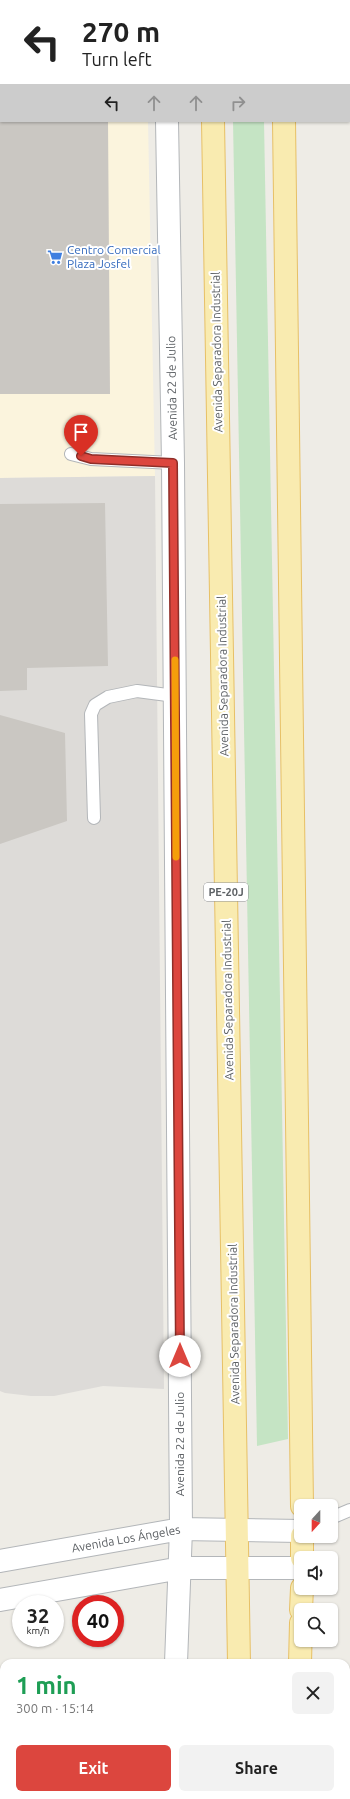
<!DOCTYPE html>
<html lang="en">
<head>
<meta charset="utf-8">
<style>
	:root { --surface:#fff; --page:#f2f2f2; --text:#222; --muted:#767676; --accent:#dc463e }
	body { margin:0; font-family:Ubuntu,sans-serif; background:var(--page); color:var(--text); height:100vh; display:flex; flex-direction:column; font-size:15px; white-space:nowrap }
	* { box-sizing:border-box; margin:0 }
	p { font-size:13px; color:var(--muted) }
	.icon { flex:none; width:22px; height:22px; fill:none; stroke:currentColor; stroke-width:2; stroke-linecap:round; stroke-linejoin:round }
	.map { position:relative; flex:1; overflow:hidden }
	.drawer { position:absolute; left:0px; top:1659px; width:350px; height:140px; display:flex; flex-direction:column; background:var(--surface); border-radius:12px 12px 0 0; box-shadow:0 1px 3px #0004 }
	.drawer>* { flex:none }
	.banner { position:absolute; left:0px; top:0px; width:350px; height:122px; box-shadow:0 1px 3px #0004; background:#fff; color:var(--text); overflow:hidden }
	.needle { width:26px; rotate:201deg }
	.tools { position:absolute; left:294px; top:1499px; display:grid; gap:8px }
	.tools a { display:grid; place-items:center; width:44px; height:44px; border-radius:6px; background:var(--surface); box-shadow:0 1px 3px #0004; font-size:20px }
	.speed { position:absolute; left:12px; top:1595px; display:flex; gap:8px; font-size:20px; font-weight:700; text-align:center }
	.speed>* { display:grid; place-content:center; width:52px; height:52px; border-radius:50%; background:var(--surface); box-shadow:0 1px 3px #0004; line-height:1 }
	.speed small { font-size:10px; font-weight:400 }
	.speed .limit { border:6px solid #d22; background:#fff; color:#111 }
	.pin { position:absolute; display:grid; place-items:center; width:34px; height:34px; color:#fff; margin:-41px -17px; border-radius:50% 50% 50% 0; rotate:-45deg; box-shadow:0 0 4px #0007 }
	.pin .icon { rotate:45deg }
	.me { position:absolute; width:44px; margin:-22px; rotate:0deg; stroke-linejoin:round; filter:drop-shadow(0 0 3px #0008) }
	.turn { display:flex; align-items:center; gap:14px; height:84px; padding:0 16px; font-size:18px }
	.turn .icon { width:52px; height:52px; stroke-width:2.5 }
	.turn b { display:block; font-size:28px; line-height:34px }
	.lanes { display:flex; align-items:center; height:38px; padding:0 16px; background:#0003; justify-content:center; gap:20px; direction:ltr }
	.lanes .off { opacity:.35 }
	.round { display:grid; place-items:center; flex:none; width:42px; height:42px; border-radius:6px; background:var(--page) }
	.overview { display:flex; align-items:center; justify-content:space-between; height:68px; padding:0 16px }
	h1 { font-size:24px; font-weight:700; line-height:30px; color:#1e9e55 }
	.primary-button { display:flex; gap:8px; margin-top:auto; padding:8px 16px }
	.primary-button a { flex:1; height:46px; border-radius:6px; background:var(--accent); color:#fff; font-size:16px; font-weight:700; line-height:46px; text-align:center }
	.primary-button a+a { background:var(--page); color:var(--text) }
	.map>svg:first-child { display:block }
	.commercial { fill:#fbf4dd }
	.industrial { fill:#dddbd8 }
	.green { fill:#c5e4c4 }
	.building { fill:#cac7c2 }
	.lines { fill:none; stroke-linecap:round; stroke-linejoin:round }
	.service-casing { stroke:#b3b6b9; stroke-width:14 }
	.minor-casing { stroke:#b3b6b9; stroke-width:24 }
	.tertiary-casing { stroke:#b3b6b9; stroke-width:24 }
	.secondary-casing { stroke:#b2b5b9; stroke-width:24 }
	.primary-casing { stroke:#e7c066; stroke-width:24 }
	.service { stroke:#fff; stroke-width:12 }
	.minor { stroke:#fff; stroke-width:22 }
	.tertiary { stroke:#fff; stroke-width:22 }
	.secondary { stroke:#fff; stroke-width:22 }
	.primary { stroke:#f9ebb0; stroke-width:22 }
	.route-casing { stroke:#8f2e28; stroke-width:10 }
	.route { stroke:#dc463e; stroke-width:7 }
	.slow { stroke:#f59e0b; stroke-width:7 }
	.labels { text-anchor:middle; stroke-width:4; stroke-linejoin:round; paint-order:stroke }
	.shield { fill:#fff; stroke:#8e9093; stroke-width:1 }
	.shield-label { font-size:11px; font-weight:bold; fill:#5d6165 }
	.shop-label { font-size:12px; fill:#366cbe; stroke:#fff; text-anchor:start }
	.street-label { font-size:12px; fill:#5d6165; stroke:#fff }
</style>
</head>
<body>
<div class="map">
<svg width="350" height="1799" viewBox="0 0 350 1799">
	<rect width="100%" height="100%" fill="#eeece6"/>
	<!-- commercial -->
	<path class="commercial" d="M0,62L1,121H148L155,476L0,478Z"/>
	<!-- industrial -->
	<path class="industrial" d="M155,476L164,1389L103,1386L54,1396H31L5,1393L0,1391V478Z"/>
	<!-- green -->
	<path class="green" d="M233,121H264L288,1439L257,1446Z"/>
	<!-- building -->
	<path class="building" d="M0,121H108L110,394H0Z
		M105,503L108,666L27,668V690L0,691V504Z
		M0,715L65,733L67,821L0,844Z"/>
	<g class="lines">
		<!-- service casing -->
		<g class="service-casing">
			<path id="service" d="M0,49H1
				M71,454L91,459L173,463
				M94,818L91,714L95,705L108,697L137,691L175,696
				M331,1518L350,1510"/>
		</g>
		<!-- minor casing -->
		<g class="minor-casing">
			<path id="minor" d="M0,1788L4,1787"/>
		</g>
		<!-- tertiary casing -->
		<g class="tertiary-casing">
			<path id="tertiary" d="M167,121L173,463L181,1529L176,1663
				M0,1561L181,1529L301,1531
				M0,1600L181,1568H301
				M167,1799V1795"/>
		</g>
		<!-- secondary casing -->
		<g class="secondary-casing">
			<path id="secondary" d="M149,0V1"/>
		</g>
		<!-- primary casing -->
		<g class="primary-casing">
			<path id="primary" d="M0,10H1
				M349,16H350
				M213,121L239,1663
				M284,121L302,1506
				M302,1558V1536
				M301,1610L302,1588
				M300,1663L301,1623
				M241,1795V1799
				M298,1799V1795"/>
		</g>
		<!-- service -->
		<use href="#service" class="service"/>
		<!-- minor -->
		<use href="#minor" class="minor"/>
		<!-- tertiary -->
		<use href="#tertiary" class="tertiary"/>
		<!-- secondary -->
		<use href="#secondary" class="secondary"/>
		<!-- primary -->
		<use href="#primary" class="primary"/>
	</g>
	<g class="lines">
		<!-- route casing -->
		<g class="route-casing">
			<path id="route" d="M81,456L91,459L173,463L180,1356"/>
		</g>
		<!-- route -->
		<use href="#route" class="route"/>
		<!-- slow -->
		<path class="slow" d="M175,660L176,857"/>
	</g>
	<!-- icons -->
	<defs>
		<g id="supermarket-bare" transform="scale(1.2)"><path d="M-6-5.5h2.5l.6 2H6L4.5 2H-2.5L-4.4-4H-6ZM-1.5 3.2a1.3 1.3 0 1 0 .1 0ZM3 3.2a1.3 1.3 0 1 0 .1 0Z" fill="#3f7fe0" stroke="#fff" stroke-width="2.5" paint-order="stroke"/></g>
	</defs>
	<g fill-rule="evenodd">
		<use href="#supermarket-bare" x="55" y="257"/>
	</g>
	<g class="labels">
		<!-- shield labels -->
		<rect class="shield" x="204" y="883" width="44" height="18" rx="3"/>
		<g class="shield-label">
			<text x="226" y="896">PE-20J</text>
		</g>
		<!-- shop labels -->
		<g class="shop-label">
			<text x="67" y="254">Centro Comercial<tspan x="67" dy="14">Plaza Josfel</tspan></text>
		</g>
		<!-- street labels -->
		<g class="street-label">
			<text transform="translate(217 352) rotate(-91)" y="4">Avenida Separadora Industrial</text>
			<text transform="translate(172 388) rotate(-91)" y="4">Avenida 22 de Julio</text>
			<text transform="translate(223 676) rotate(-91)" y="4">Avenida Separadora Industrial</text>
			<text transform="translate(228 1000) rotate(-91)" y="4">Avenida Separadora Industrial</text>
			<text transform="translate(234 1324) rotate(-91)" y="4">Avenida Separadora Industrial</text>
			<text transform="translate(180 1444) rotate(-90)" y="4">Avenida 22 de Julio</text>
			<text transform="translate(126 1539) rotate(-10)" y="4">Avenida Los Ángeles</text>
		</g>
	</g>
</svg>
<div class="tools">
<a><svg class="needle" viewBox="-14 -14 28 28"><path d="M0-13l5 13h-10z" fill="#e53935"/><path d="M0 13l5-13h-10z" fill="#767676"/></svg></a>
<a><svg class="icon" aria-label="sound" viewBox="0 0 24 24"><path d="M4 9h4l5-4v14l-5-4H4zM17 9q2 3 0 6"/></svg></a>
<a><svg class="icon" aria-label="search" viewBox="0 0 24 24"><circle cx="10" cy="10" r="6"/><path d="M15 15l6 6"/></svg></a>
</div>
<div class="speed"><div>32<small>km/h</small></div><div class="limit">40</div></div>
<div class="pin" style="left:81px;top:456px;background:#d93025"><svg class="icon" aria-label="arrive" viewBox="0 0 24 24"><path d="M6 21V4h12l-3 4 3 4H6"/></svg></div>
<svg class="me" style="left:180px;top:1356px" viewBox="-20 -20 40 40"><circle r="19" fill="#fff"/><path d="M0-13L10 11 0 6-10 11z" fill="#dc463e"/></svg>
<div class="banner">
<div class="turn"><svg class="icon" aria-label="left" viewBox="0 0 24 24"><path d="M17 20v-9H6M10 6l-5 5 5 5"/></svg><div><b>270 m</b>Turn left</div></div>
<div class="lanes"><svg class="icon" aria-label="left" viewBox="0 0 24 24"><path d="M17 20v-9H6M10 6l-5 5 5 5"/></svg><svg class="icon off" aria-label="ahead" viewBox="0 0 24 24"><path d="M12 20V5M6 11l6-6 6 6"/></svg><svg class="icon off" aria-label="ahead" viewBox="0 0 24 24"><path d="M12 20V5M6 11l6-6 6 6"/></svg><svg class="icon off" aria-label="right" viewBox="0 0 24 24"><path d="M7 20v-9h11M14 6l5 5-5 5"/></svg></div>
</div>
<section class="drawer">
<div class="overview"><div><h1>1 min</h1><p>300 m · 15:14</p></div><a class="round"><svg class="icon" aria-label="close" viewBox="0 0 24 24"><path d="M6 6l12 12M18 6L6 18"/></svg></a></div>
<div class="primary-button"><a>Exit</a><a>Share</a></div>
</section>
</div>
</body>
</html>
